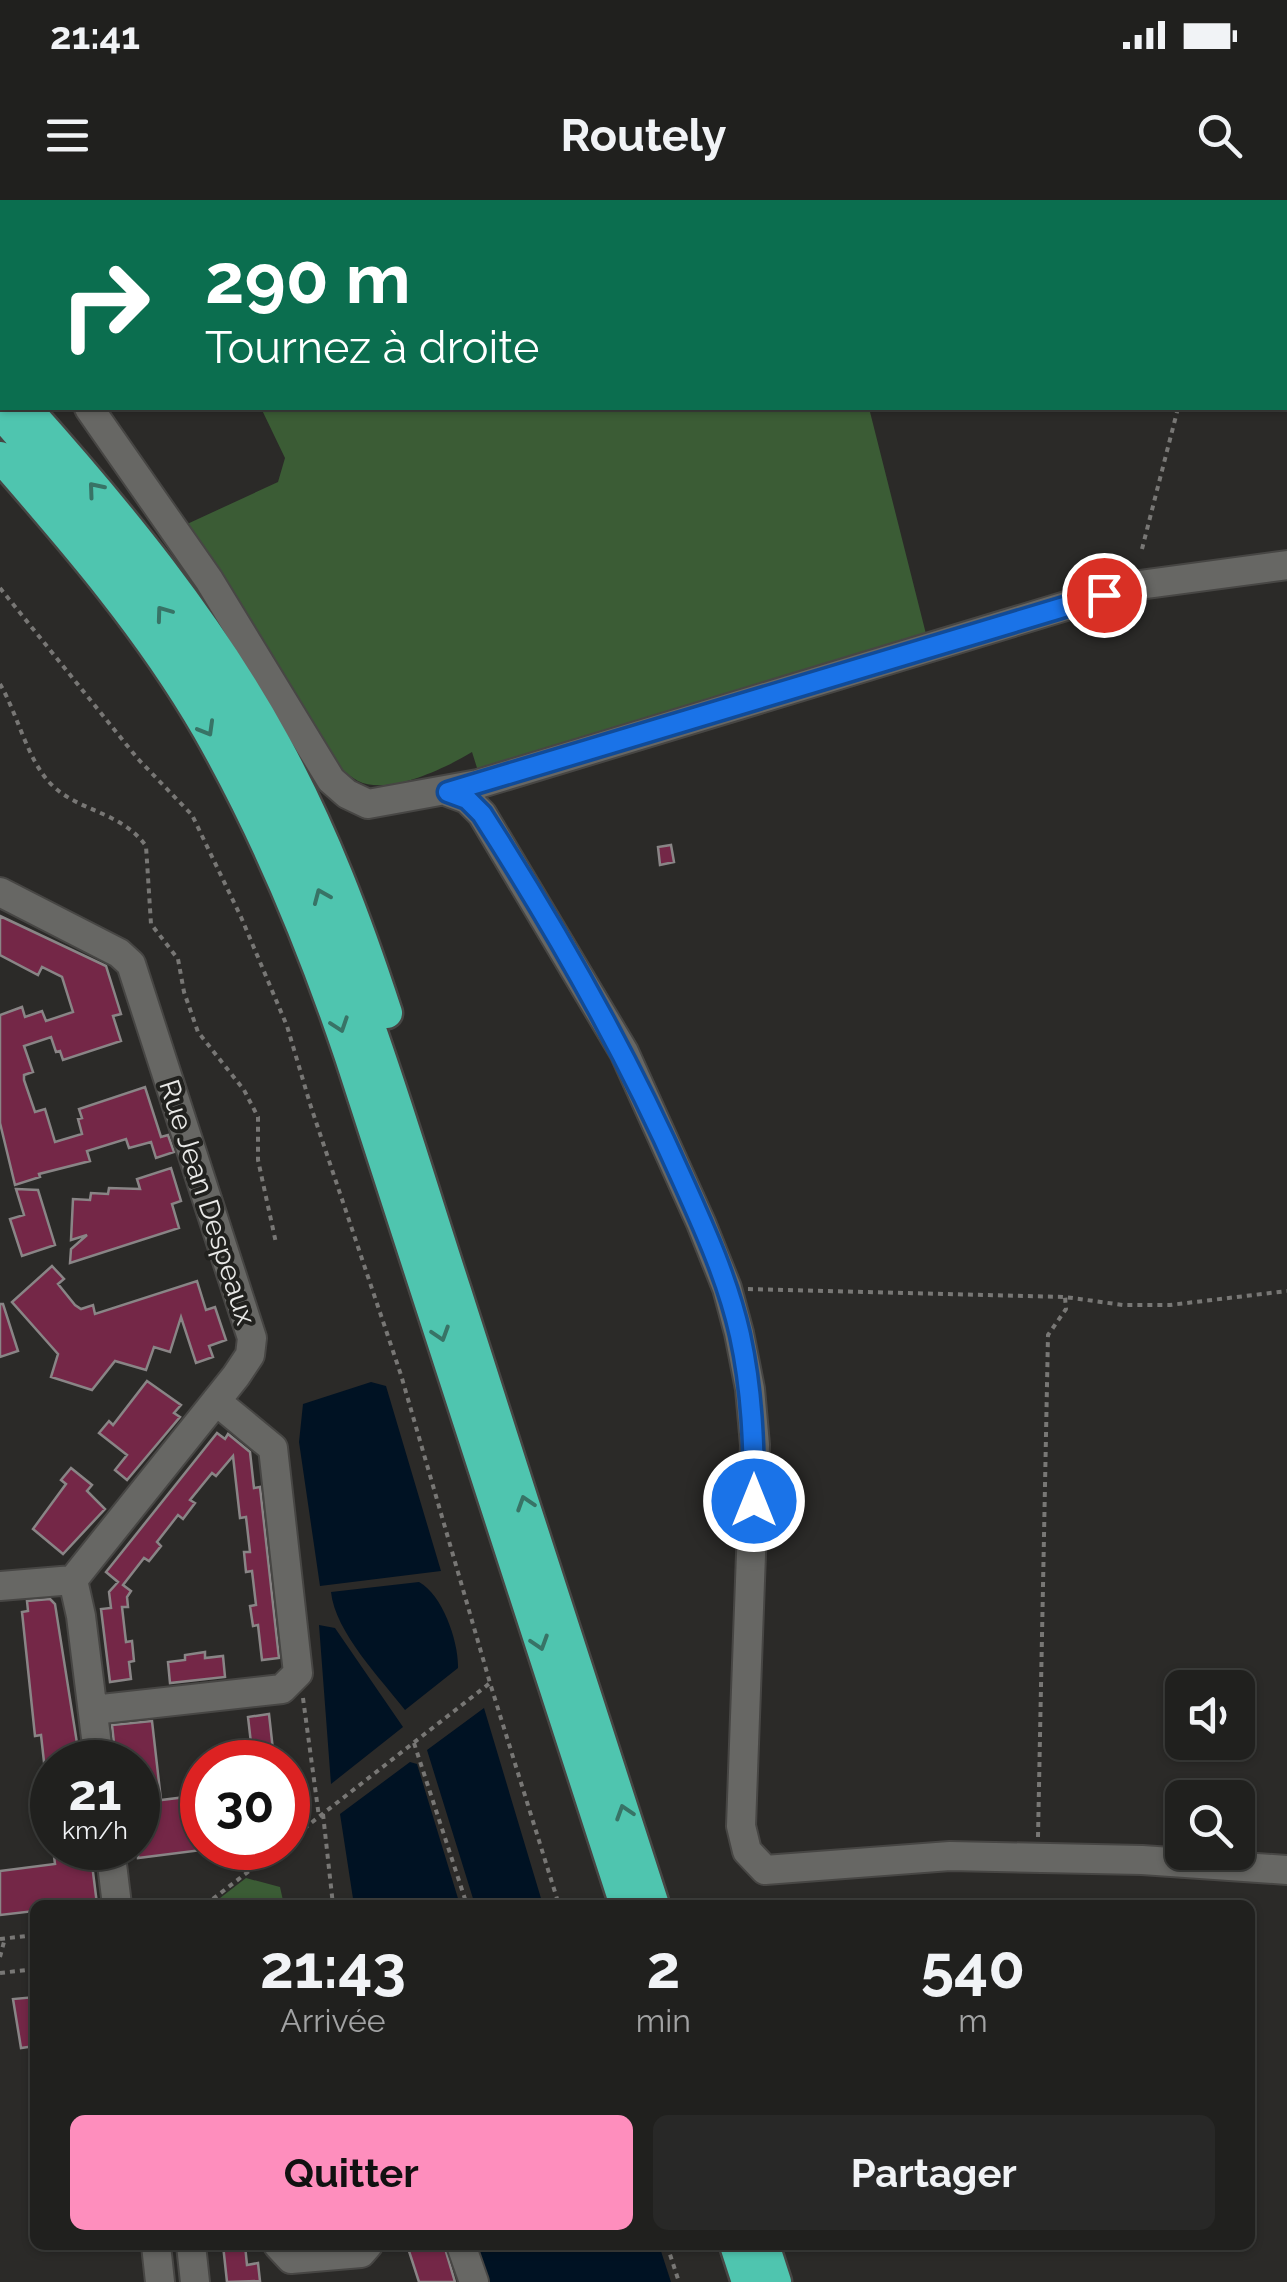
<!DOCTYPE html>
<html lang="fr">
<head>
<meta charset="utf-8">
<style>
	:root { --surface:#20201e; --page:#282827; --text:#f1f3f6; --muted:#a2a3a4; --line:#3d3e3c; --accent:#fe8ebd }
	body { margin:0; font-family:Raleway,sans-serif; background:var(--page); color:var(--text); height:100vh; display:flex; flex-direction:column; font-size:38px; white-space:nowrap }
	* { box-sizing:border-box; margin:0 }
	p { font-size:32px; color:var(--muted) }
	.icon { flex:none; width:55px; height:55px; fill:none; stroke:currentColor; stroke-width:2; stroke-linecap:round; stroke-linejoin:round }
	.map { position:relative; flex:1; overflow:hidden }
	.drawer { position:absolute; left:30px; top:1700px; width:1225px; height:350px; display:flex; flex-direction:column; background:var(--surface); border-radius:15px; box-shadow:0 2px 8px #0004,0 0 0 2px var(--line) }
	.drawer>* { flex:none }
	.banner { position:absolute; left:0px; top:0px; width:1288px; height:210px; box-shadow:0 2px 8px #0004,0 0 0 2px var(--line); background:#0b6e4f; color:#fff; overflow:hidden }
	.buttons { position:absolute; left:1165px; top:1470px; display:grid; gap:20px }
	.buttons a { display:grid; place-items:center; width:90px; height:90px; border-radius:15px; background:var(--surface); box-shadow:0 2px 8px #0004,0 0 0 2px var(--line); font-size:50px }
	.speed { position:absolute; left:30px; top:1540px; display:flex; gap:20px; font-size:50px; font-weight:700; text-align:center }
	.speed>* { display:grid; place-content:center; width:130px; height:130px; border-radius:50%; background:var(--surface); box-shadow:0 2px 8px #0004,0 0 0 2px var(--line); line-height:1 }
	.speed small { font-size:25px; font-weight:400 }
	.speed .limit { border:15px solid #d22; background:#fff; color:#111 }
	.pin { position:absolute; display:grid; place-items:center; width:85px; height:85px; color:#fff; margin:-42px; border:5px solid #fff; border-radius:50%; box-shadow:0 2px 10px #0007 }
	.me { position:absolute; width:110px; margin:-55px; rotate:0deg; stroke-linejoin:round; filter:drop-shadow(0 0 8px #0008) }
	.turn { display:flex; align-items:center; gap:35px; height:210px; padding:0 40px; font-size:45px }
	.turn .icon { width:130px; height:130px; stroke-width:2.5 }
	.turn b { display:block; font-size:70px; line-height:85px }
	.eta { display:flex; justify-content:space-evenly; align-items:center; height:170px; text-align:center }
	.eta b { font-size:60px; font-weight:700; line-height:70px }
	.primary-button { display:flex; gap:20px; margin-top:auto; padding:20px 40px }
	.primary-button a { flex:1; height:115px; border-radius:15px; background:var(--accent); color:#111; font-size:40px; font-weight:700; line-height:115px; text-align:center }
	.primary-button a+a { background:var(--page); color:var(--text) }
	.status { display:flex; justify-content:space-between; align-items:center; height:70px; padding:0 50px; background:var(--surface); direction:ltr }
	.status svg { height:28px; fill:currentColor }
	header { display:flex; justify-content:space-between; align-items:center; height:130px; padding:0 40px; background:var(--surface); font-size:45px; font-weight:700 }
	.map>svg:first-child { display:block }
	.green { fill:#3b5c35 }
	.water { fill:#001223 }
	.building { fill:#742747; stroke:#898586; stroke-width:2.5 }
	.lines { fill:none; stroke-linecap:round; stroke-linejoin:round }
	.minor-casing { stroke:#474644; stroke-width:32 }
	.highway-casing { stroke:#474644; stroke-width:35 }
	.path { stroke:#787775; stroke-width:4; stroke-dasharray:5 5; stroke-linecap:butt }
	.minor { stroke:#676764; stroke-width:28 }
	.highway { stroke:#4fc5af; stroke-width:30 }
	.oneway { stroke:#387366 }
	.route-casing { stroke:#114b97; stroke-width:25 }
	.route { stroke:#1a73e8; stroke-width:18 }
	.labels { text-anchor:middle; stroke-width:8; stroke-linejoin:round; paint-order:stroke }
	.street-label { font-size:28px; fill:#e8e8e6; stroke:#21211e }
</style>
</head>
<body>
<div class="status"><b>21:41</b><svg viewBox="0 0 49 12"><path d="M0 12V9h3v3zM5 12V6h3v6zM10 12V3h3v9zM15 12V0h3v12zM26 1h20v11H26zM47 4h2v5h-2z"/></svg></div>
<header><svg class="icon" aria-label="menu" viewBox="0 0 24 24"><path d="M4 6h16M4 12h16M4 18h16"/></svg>Routely<svg class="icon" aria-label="search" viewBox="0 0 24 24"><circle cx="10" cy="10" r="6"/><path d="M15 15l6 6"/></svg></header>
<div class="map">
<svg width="1287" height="2082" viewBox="0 0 1287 2082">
	<rect width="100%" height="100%" fill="#2b2a28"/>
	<!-- green -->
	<path class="green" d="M264,0H816V2H265Z
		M261,208H869L926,434L478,571L472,552C446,568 388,596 358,581C351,577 344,571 338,566L185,325L278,282L285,258Z
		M246,1678L280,1687L284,1705H211Z"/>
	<!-- water -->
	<path class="water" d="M371,1182L386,1186L441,1371L320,1386L299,1242L303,1204Z
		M419,1382C443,1395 459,1443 458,1468L405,1510C381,1479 335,1432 331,1392Z
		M319,1425L335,1428L403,1527L331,1584Z
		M484,1508L543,1705H475L427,1550Z
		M410,1562L417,1564L460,1705H354L340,1614Z
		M477,2045H659L671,2082H489Z"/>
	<!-- building -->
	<path class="building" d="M671,645L674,662L660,665L658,647Z
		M0,716L106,766L121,814L113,816L121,841L63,860L60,851L56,852L51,837L24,846L33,872L24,875V880L35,912L45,909L55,942L82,934L78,919L82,918L79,909L145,887L161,937L168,935L174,952L156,958L151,942L129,948L126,939L87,951L90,961L39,974L40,977L15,985L0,923V815L22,807L25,817L42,811L46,821L73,812L62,777L42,767L38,775L0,755Z
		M171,968L181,1001L172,1004L179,1028L70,1063L71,1049L87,1035L71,1040L73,999L90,1000L91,993L108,994L109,988L140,989L137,979Z
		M16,989L38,990L55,1045L22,1056L10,1019L24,1015Z
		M52,1066L64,1079L58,1084L75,1105L81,1109L93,1105L95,1114L197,1081L206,1110L215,1107L226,1140L209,1146L213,1157L196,1163L181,1117L170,1152L154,1147L146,1170L115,1161L92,1190L51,1177L58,1154L12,1102Z
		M0,1104H3L18,1151L0,1157Z
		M147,1181L181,1205L174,1213L180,1217L127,1280L115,1270L127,1255L99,1233L109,1221L113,1225Z
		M217,1233L225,1239L228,1234L250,1252L254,1288L260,1287L279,1458L262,1460L258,1425L253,1426L250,1406L256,1405L252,1371L246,1372L244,1352H250L246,1317L240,1318L233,1256L216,1276L212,1273L190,1300L195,1303L183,1319L178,1315L157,1342L161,1346L149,1361L144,1358L123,1385L131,1391L127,1397L128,1407H122L126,1442L132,1441L134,1461L129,1462L131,1479L110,1482L101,1409L111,1408L109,1392L118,1382L106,1372Z
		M71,1268L92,1285L87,1291L105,1309L63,1354L33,1329L66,1284L61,1280Z
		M50,1399L55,1404L80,1562H44L41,1535L35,1536L22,1412L28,1411L27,1401Z
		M205,1452V1458L223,1456L225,1477L170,1483L168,1462L185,1460V1455Z
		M269,1514L273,1550L252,1552L248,1517Z
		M152,1521L161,1600L202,1595V1650L138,1658V1562H116L112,1525Z
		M53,1648H90L97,1704L35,1705V1711L0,1715V1671L55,1664Z
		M35,1797V1846L21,1848L13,1799Z
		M223,2045H245L247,2065L258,2063L260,2081L227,2082Z
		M407,2045H444L455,2082H419Z"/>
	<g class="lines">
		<!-- minor casing -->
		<g class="minor-casing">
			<path id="minor" d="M176,0L177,2
				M0,45L2,50
				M89,208L209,380L331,580L347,594L368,604L478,584L1132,386L1287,365
				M448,592L467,599L482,614L624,852L701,1023L727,1088L739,1133L750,1189L755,1245L741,1626L747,1651L765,1670L950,1656L1142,1660L1287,1670
				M0,692L119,753L131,764L252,1138L250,1155L236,1176L73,1380L0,1386
				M73,1380L81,1416L99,1562
				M93,1510L282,1489L298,1473L273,1248L216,1201
				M110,1648L117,1705
				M156,2045L160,2082
				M191,2045L195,2082
				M278,2045L291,2059L361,2053L368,2045
				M461,2045L474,2082"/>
		</g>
		<!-- highway casing -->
		<g class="highway-casing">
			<path id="highway" d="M0,178L2,181
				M26,208C119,312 209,422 276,545C323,630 357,721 387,813
				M0,213C88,314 179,418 244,536C341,710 395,903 456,1091C521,1296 588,1500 654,1705
				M0,257C75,343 150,430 207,529C267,634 312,744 350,857L625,1705
				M735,2045L747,2082
				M764,2045L776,2082"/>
		</g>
		<!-- path -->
		<path class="path" d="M1227,2V0
			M1142,349L1178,208
			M0,388L138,559L192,615L241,717L287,826L311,907L401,1175L490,1483
			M0,484C17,513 27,558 49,582C76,612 120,610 146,646L151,724L178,759L184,792L198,832L244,890L258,917V960L276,1043
			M748,1089L1065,1097L1123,1105H1170L1287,1091
			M303,1498L319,1617
			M414,1543L467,1705
			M323,1614L333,1705
			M1038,1637L1048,1135L1066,1109L1065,1097
			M288,1641L490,1483L559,1705
			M205,1705L279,1648
			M0,1739L35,1735
			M0,1757L5,1738
			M30,1770L32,1781H35
			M0,1773L35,1769
			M667,2045L679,2082"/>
		<!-- minor -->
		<use href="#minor" class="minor"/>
		<!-- highway -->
		<use href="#highway" class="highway"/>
	</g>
	<!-- one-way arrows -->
	<defs><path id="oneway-chevron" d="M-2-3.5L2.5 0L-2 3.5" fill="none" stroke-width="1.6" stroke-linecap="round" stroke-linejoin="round" transform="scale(2.5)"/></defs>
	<g class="oneway">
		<use href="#oneway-chevron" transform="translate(95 289) rotate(-130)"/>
		<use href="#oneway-chevron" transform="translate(163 413) rotate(-126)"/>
		<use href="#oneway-chevron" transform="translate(207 529) rotate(60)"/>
		<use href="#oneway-chevron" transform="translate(321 696) rotate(-113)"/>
		<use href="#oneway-chevron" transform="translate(340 825) rotate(71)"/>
		<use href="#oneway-chevron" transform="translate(441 1134) rotate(72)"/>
		<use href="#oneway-chevron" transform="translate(525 1303) rotate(-108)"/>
		<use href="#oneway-chevron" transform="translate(540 1443) rotate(72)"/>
		<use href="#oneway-chevron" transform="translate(624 1612) rotate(-108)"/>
	</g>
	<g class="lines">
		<!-- route casing -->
		<g class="route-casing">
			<path id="route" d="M754,1301C754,1244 752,1190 740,1135C728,1081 705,1030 682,979C626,852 557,731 482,614L467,599L448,592L1104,395"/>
		</g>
		<!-- route -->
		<use href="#route" class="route"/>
	</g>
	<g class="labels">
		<!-- street labels -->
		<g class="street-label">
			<text transform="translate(208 1002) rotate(72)" y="10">Rue Jean Despeaux</text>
		</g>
	</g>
</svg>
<div class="buttons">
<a><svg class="icon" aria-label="sound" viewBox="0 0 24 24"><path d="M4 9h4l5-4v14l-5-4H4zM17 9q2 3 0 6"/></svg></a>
<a><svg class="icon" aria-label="search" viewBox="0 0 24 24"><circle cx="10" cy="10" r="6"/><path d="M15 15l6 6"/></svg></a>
</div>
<div class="speed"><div>21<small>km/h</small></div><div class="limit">30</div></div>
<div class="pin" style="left:1104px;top:395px;background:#d93025"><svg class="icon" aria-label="arrive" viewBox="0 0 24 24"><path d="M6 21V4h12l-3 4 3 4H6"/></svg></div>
<svg class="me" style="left:754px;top:1301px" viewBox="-20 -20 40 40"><circle r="17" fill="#1a73e8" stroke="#fff" stroke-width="3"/><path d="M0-11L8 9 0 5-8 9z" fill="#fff"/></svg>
<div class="banner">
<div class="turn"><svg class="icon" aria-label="right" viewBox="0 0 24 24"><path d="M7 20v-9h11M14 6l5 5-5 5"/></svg><div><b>290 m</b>Tournez à droite</div></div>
</div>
<section class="drawer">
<div class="eta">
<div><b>21:43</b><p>Arrivée</p></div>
<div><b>2</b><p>min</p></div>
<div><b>540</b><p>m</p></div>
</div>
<div class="primary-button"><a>Quitter</a><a>Partager</a></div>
</section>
</div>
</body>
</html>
